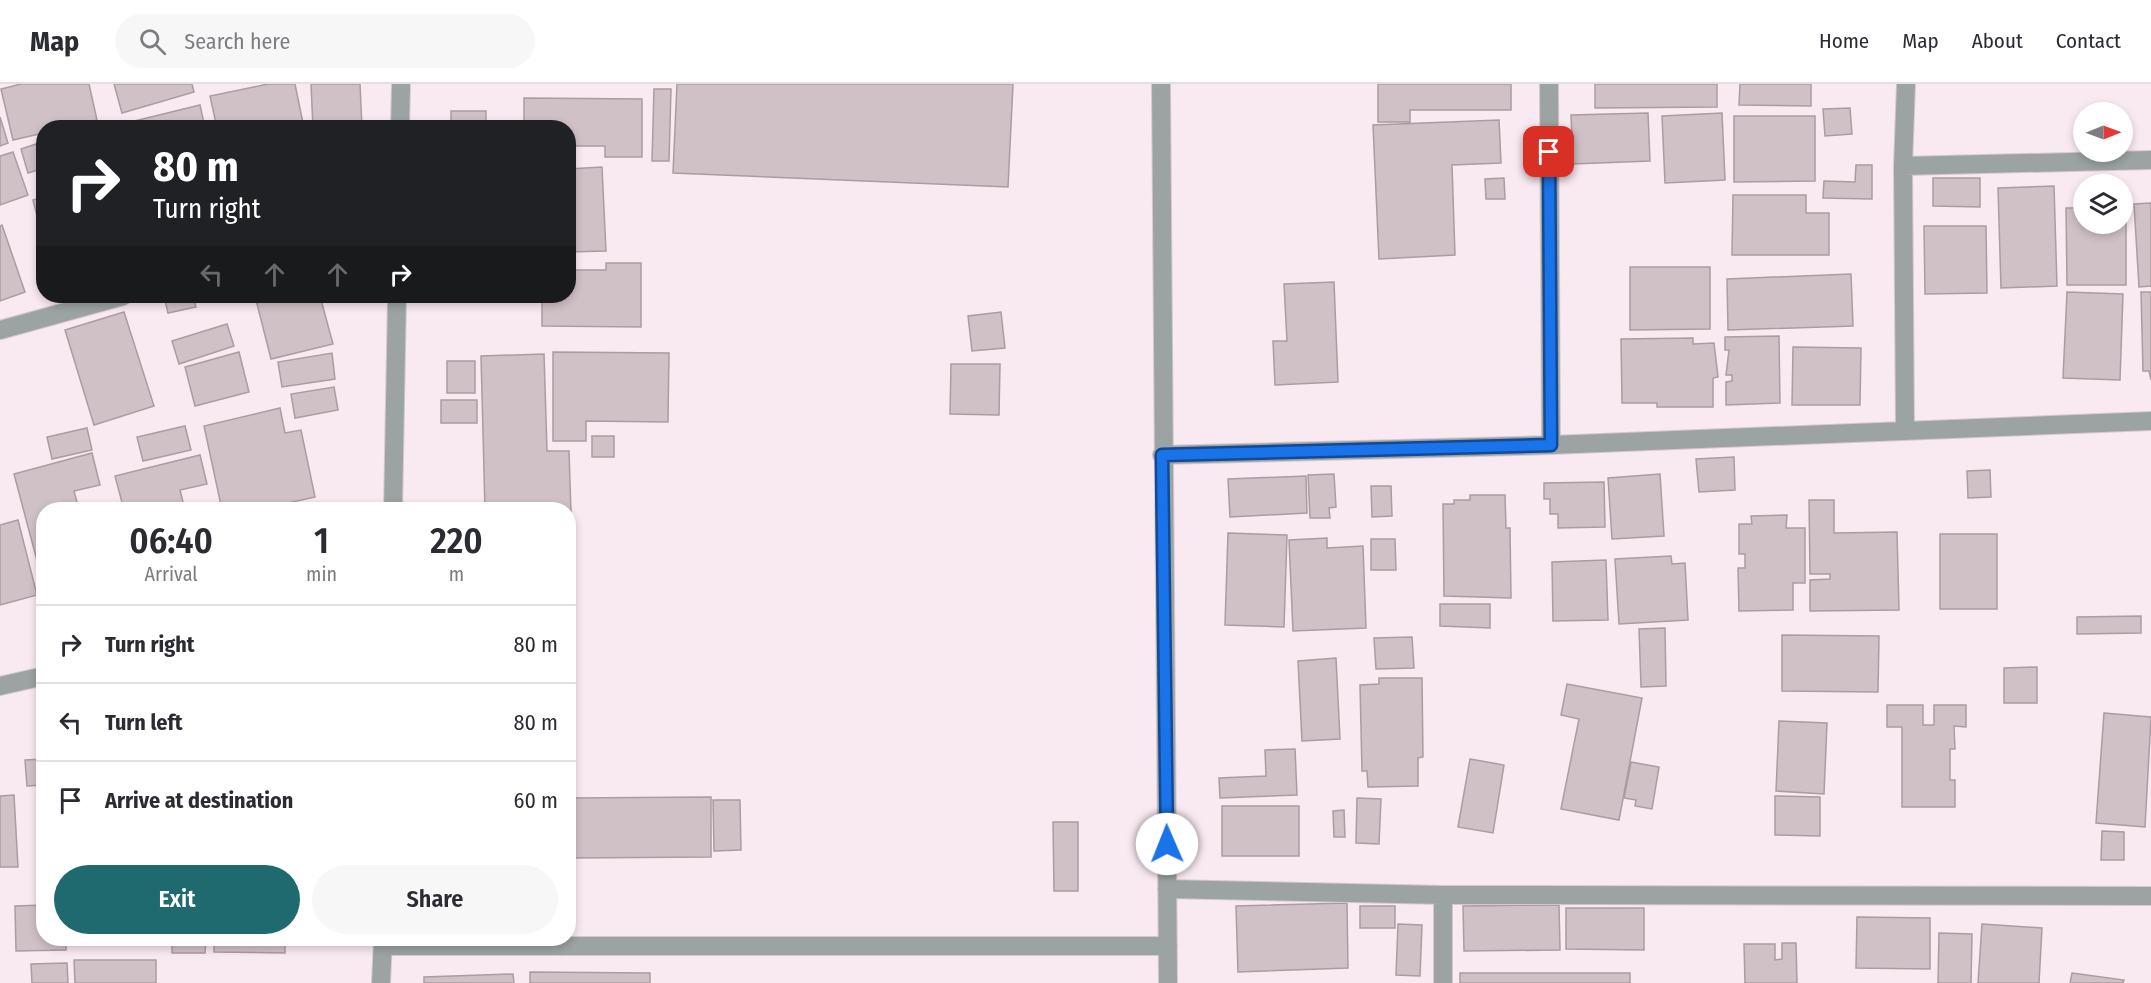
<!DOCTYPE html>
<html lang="en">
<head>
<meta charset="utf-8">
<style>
	:root { --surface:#fff; --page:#f7f7f7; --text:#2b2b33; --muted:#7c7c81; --line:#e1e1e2; --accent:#1e6a6f }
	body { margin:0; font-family:"Fira Sans Condensed",sans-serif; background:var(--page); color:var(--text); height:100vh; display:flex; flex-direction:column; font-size:22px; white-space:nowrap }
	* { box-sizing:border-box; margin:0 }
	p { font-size:20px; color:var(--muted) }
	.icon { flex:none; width:33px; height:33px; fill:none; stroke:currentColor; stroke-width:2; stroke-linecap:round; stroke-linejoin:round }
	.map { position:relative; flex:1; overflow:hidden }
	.details { position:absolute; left:36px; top:418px; width:540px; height:444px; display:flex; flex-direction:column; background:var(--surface); border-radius:24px; box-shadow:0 3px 9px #0003 }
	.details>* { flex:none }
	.top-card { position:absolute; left:36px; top:36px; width:540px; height:183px; border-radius:24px; box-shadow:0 3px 9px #0003; background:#202124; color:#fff; overflow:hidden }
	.needle { width:39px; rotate:89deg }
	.buttons { position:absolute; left:2073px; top:18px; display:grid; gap:12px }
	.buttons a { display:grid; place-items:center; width:60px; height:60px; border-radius:50%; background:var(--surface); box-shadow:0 3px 9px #0003; font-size:30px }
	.pin { position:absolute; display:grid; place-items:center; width:51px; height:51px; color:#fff; margin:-26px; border-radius:12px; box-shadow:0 3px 9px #0006 }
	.me { position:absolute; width:66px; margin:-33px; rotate:359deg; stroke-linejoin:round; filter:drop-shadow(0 0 4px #0008) }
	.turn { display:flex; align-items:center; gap:21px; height:126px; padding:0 18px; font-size:27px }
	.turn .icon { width:78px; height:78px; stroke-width:2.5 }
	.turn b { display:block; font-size:42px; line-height:51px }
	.lanes { display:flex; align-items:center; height:57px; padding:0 18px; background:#0003; justify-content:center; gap:30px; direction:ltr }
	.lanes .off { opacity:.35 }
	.eta { display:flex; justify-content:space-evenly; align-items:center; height:102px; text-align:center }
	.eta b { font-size:36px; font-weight:600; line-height:42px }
	.primary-button { display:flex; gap:12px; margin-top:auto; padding:12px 18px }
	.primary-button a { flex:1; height:69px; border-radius:36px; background:var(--accent); color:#fff; font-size:24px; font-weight:600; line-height:69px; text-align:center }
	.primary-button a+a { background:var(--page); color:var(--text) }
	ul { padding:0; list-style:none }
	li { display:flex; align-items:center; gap:18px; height:78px; padding:0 18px; border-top:2px solid var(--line) }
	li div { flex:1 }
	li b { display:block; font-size:22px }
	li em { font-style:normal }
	header { display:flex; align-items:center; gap:36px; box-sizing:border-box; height:84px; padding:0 30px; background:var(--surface); border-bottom:2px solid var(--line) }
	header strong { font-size:28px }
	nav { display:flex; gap:33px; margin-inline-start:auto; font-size:21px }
	.search { width:420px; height:54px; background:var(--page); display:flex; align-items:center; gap:15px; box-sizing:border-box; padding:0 21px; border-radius:33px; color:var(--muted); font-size:22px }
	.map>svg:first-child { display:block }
	.building { fill:#d0c1c7; stroke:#aa9ca2; stroke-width:1.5 }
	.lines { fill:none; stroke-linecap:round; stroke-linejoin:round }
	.minor-casing { stroke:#d5c7cd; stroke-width:20 }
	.minor { stroke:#9ca3a3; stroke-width:18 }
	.route-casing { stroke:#114b97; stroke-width:15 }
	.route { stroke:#1a73e8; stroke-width:10 }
</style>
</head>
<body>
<header>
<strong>Map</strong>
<div class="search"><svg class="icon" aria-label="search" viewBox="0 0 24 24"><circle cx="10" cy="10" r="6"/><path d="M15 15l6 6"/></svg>Search here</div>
<nav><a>Home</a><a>Map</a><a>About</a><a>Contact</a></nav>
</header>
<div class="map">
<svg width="2151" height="899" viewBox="0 0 2151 899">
	<rect width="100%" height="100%" fill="#f9e9f0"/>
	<!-- building -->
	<path class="building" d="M21,0H89L97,36L65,44H44V49L13,56L1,5Z
		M114,0H192L194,8L122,29Z
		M268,0H295L304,44H217L210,12Z
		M311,0H360L362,44H313Z
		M677,0H1013L1008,103L673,89Z
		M1378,0H1511V26H1410V38H1378Z
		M1595,0H1717V23L1595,24Z
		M1740,0H1811V22L1739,21Z
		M654,5H671L669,77H652Z
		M524,14L642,15V73H605V62H568V44H524Z
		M200,21L205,44H110V43Z
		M1850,24L1852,50L1825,52L1823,25Z
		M451,27H486V44H451Z
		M1648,29L1650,77L1573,80L1571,31Z
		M1722,29L1725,96L1665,99L1662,32Z
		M1734,32H1815V97L1734,98Z
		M0,33L8,59L0,62Z
		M1499,36L1501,79L1452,81L1455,171L1379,175L1373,41Z
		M36,60L44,84L28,89L21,65Z
		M13,68L28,111L0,121V72Z
		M1856,81H1872V115L1823,114L1824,97L1855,98Z
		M602,83L606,167L568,168V85Z
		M1504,94L1505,115H1486L1485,95Z
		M1933,94H1980V123L1933,122Z
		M2054,102L2057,202L2001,204L1998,104Z
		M1733,111H1806V129H1829V171H1732Z
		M44,113V159L33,116Z
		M2151,119V202L2139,203L2134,120Z
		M2066,124H2084V140H2122V124H2126V201H2067Z
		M2,141L25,208L0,217V142Z
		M1924,142H1986L1987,209L1925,210Z
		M606,179H641V243L542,242V212H568V186H606Z
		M1630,183H1710V245L1630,246Z
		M1851,190L1853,242L1728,246L1727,195Z
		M1334,198L1338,298L1275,301L1273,257H1287L1284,200Z
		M2067,208L2123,210L2120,296L2063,294Z
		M2141,208H2151V296L2149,287H2143Z
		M164,212H193L196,223L168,229Z
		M255,212H320L333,260L271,275Z
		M124,228L154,322L94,341L65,246Z
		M1001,228L1005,264L972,267L968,232Z
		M227,240L234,262L179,280L172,257Z
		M1779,252L1780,319L1726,321V298L1732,297V291H1726L1729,266H1725V253Z
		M1693,254V260L1714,259L1718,293L1713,294V323H1657V319H1622L1621,255Z
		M1793,263L1861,264L1860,321H1792Z
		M239,268L249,308L195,322L185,283Z
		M553,268L669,269L668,338L586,337V357H553Z
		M332,269L335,295L282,303L278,278Z
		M544,270L547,367H569L571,429L568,426H485L481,272Z
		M447,277H475V309H447Z
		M951,280H1000L999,331L950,330Z
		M334,303L338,326L295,334L291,310Z
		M441,316H477V339H441Z
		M280,324L285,349L301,346L315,413L258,426H222L204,342Z
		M185,342L191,366L143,377L137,353Z
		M87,344L92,366L52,375L47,353Z
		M592,352H614V373H592Z
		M92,369L100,401L74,407L79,426H44V503L14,390Z
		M200,371L207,400L180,406L185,426H124L115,392Z
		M1734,373L1735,406L1699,408L1696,375Z
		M1990,386L1991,413L1968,414L1967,387Z
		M1334,390L1336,423L1329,424L1330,434H1310L1308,391Z
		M1660,390L1664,452L1612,455L1608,394Z
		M1306,392L1307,429L1230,433L1228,395Z
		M1604,398L1605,443L1558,444V430H1550V415H1544V399Z
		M1371,402H1391L1392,432L1372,433Z
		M1470,411H1505L1506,444H1510L1511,514L1444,512L1443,420H1454V416H1470Z
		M1809,416H1834V449L1897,448L1899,526L1810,527V496L1830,495V490H1810Z
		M1787,431L1786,444H1805V499H1793V526L1739,527L1738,484H1745V470H1739V440H1752L1751,432Z
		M18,436L37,511L0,521V441Z
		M1228,449L1287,451L1284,543L1225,541Z
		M1940,450H1997V525H1940Z
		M1327,454V464L1363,462L1366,544L1293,547L1289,456Z
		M1371,455H1395L1396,486H1371Z
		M1671,472L1672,480L1685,479L1688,536L1619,540L1615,475Z
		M1606,476L1608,536L1553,537L1552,478Z
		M1440,520H1490V544L1440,542Z
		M2141,532V549L2077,550V533Z
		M1665,544L1666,602L1641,603L1639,545Z
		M1782,551L1879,552L1878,608L1782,607Z
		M1412,553L1414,584L1376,585L1374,554Z
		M1336,574L1340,655L1302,657L1298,577Z
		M2037,583V619H2004V584Z
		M1379,594H1422L1423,673L1418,674V702L1368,703L1367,687H1362L1360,601L1379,600Z
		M1567,600L1642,614L1619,736L1561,725L1579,635L1561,631Z
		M1887,621H1923V641H1934V621H1966V643L1954,642L1955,665H1950V696H1955V723H1902V643H1887Z
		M2104,629L2151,633L2145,743L2096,739Z
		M1779,637L1827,639L1824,710L1776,707Z
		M1295,665L1297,711L1220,714L1219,694L1266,692L1265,666Z
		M44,675V701L27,702L25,676Z
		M1470,675L1504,681L1493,749L1458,743Z
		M1631,678L1659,683L1652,725L1635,722L1636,716L1624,714Z
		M14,711L18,783H0V712Z
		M1775,712L1820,713V752L1775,751Z
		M711,713V773L568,774V714Z
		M1357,714L1381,715L1379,760L1356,759Z
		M713,716H740L741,766L714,767Z
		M1222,722H1299V772H1222Z
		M1344,726L1345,753H1334L1333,727Z
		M1053,738H1078V807H1054Z
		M2102,747L2124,748V776H2101Z
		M1347,819L1348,884L1238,888L1236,822Z
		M44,821V855H66V866L16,867L15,822Z
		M1559,821L1560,866L1464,867L1463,822Z
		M1360,822H1395V844H1360Z
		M1566,824H1644V866L1566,865Z
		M1857,833L1930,834V885L1856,884Z
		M1398,840L1422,841L1420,892L1396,891Z
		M1982,840L2042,844L2039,899H1978Z
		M1939,849L1972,850L1971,899H1938Z
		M87,855H162V861L87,860Z
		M172,855H206L205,869H172Z
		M214,855H285V869L214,868Z
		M1782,859H1796L1797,899H1745L1744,860H1775V876L1782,875Z
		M74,876H156V899H75Z
		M67,879L68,899H32L31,880Z
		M530,888L650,889V899H530Z
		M1460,889H1630V899H1460Z
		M2072,889L2124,896L2123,899H2070Z
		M513,890L514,899H424V893Z"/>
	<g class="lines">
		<!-- minor casing -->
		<g class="minor-casing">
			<path id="minor" d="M1161,0L1168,899
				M1549,0L1551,361
				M400,44L401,0
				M1903,82L2151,76
				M0,246L123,212
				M1905,345L1903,82L1906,0
				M1162,371L1551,361L2151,337
				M393,426L397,212
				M0,602L44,592
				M1167,805L1443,811L2151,812
				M1443,811V899
				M383,862H1168
				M381,899L383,855"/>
		</g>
		<!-- minor -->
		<use href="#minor" class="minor"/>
	</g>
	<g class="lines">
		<!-- route casing -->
		<g class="route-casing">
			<path id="route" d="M1167,760L1162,371L1551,361L1549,68"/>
		</g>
		<!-- route -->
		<use href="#route" class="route"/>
	</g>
</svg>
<div class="buttons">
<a><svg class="needle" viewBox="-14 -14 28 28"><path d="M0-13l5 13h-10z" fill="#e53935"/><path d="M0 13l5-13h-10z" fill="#7c7c81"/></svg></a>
<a><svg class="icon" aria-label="layers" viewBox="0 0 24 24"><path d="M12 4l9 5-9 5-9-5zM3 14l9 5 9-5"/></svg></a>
</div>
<div class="pin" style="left:1549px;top:68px;background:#d93025"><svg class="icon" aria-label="arrive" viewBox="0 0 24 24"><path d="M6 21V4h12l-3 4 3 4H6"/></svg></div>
<svg class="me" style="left:1167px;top:760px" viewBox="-20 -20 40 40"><circle r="19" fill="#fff"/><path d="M0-13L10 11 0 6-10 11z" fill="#1a73e8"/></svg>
<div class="top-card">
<div class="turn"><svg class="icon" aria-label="right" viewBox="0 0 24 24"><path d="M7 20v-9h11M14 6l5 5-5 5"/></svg><div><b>80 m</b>Turn right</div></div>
<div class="lanes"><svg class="icon off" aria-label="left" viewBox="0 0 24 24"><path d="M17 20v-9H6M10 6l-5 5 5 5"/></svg><svg class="icon off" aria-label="ahead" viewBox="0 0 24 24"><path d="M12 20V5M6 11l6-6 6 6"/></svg><svg class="icon off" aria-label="ahead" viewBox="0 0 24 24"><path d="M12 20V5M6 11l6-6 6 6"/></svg><svg class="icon" aria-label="right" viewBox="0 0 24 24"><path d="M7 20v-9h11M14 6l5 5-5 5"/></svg></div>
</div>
<section class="details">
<div class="eta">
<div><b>06:40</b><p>Arrival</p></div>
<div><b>1</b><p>min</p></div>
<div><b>220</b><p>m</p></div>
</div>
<ul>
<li><svg class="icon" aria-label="right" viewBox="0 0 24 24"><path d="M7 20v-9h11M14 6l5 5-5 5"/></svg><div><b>Turn right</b></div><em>80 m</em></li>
<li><svg class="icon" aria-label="left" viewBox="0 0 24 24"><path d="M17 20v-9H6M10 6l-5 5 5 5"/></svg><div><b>Turn left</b></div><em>80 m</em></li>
<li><svg class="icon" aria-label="arrive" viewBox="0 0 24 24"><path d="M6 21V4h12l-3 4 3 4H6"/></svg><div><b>Arrive at destination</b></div><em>60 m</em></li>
</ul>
<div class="primary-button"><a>Exit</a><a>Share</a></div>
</section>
</div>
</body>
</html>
